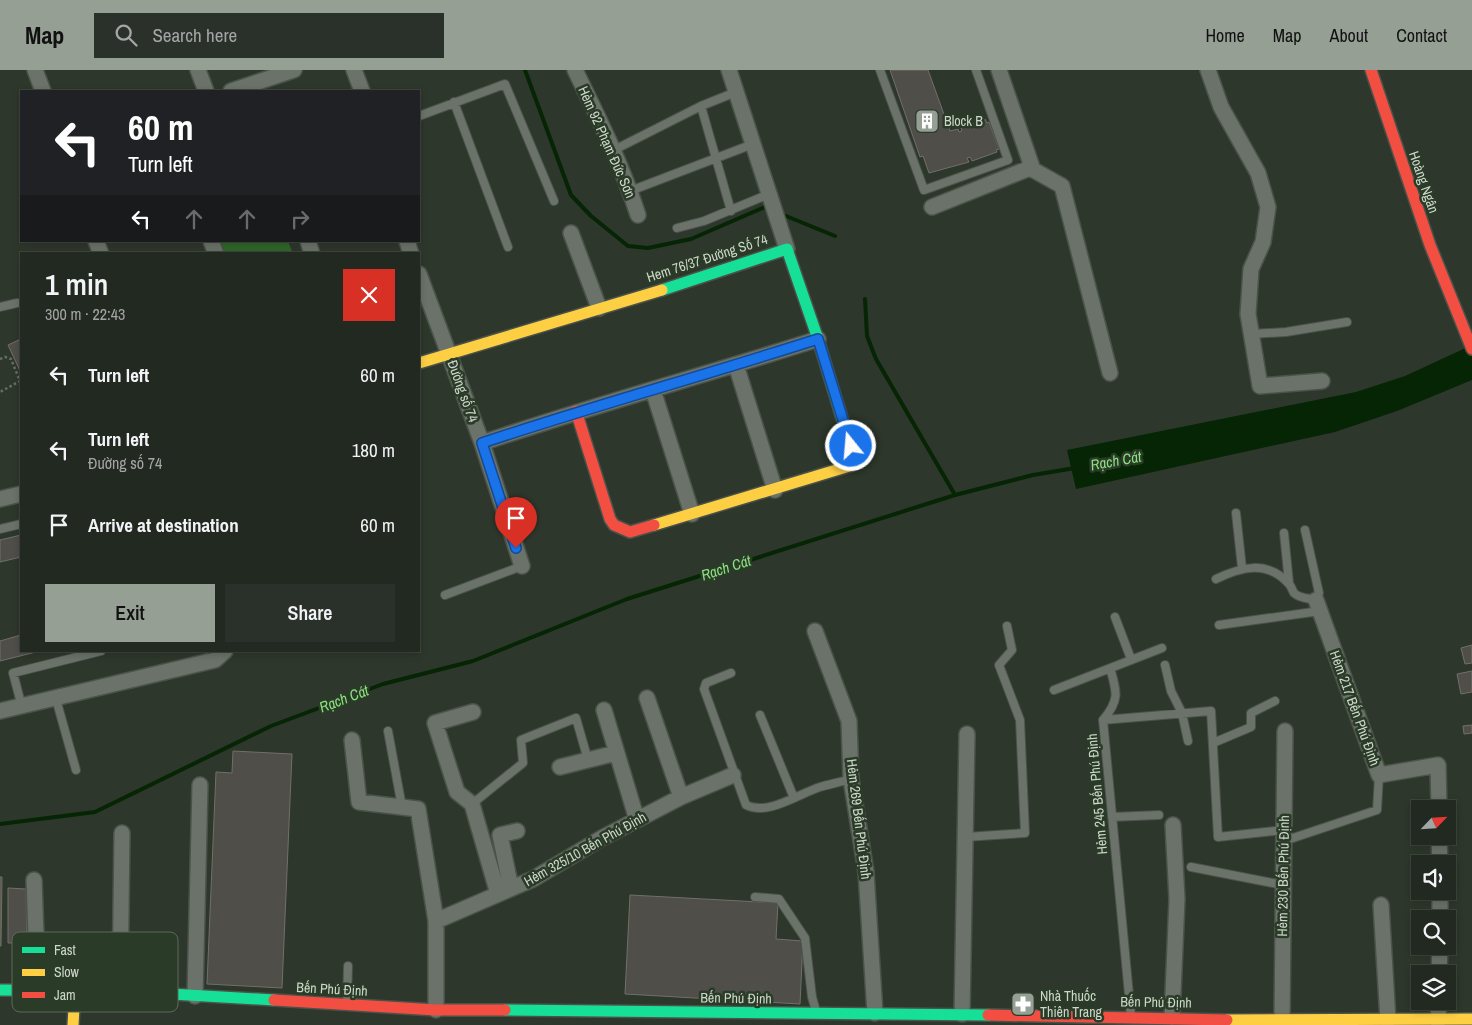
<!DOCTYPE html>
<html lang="en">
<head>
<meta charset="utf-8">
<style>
	:root { --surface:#222921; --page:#2a312a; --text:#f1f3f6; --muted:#a2a6a5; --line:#3f453f; --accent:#959f93 }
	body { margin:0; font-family:"Archivo Narrow",sans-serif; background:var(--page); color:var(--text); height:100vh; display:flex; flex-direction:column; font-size:19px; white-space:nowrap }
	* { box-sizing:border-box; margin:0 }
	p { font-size:16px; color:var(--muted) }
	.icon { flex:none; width:28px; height:28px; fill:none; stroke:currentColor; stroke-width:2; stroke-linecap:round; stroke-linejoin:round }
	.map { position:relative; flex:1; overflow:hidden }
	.details { position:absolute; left:20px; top:182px; width:400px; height:400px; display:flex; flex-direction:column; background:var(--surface); border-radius:0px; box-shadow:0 2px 8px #0003,0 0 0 1px var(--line) }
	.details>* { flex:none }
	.top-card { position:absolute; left:20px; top:20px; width:400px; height:152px; border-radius:0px; box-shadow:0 2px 8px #0003,0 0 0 1px var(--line); background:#202124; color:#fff; overflow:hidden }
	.needle { width:32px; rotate:65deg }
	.buttons { position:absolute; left:1411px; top:730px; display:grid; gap:10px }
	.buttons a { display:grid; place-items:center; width:45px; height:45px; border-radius:0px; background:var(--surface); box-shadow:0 2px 8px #0003,0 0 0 1px var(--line); font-size:25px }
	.pin { position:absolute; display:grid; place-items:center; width:42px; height:42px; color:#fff; margin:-51px -21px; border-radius:50% 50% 50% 0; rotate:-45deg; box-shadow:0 0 5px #0007 }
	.pin .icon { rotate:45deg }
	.me { position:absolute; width:55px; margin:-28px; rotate:343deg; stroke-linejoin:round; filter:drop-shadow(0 0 4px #0008) }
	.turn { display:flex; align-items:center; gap:18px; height:105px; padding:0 25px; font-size:22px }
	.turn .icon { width:65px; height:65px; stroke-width:2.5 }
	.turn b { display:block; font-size:35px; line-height:42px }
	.lanes { display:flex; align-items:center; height:48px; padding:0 25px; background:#0003; justify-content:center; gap:25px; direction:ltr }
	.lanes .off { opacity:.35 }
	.round { display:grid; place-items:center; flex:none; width:52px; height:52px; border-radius:0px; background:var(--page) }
	.headline { display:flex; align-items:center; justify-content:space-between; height:85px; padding:0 25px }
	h1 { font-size:30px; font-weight:600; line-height:38px }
	.button { display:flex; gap:10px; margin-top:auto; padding:10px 25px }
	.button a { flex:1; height:58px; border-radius:0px; background:var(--accent); color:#111; font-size:20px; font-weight:600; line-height:58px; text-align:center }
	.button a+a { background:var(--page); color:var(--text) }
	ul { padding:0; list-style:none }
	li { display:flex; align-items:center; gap:15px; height:75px; padding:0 25px }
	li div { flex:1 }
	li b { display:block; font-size:19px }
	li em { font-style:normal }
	header { display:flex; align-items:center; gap:30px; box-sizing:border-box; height:70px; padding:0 25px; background:var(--accent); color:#111 }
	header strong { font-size:24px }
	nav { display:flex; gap:28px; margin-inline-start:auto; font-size:18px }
	.search { width:350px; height:45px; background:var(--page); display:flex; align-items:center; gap:12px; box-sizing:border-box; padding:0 18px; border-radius:0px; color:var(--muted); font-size:19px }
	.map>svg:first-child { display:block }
	.green { fill:#306629 }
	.water { fill:#062504 }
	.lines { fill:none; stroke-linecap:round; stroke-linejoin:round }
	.stream { stroke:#062504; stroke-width:4 }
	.building { fill:#504e49; stroke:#716f6a }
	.lane-casing { stroke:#4a5249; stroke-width:10 }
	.street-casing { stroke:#4a5249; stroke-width:18 }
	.fast-casing { stroke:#4a5249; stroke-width:14 }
	.slow-casing { stroke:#4a5249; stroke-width:14 }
	.jam-casing { stroke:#4a5249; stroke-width:14 }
	.path { stroke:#686e67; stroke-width:2.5; stroke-dasharray:2.5 2.5; stroke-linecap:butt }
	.lane { stroke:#6a7269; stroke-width:8 }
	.street { stroke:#6a7269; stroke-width:15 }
	.fast { stroke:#16e098; stroke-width:11 }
	.slow { stroke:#ffcf43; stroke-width:11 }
	.jam { stroke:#f24e42; stroke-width:11 }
	.route-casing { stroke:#114b97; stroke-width:12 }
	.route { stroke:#1a73e8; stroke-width:9 }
	.labels { text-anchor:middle; stroke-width:5; stroke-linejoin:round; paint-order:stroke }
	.poi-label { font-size:14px; fill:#cdd7cb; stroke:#2a3b28; text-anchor:start }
	.street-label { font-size:14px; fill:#cdd7cb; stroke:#2a3b28 }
	.water-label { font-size:15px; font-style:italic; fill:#8de081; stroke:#2a3b28 }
	.key { fill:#2a3b28; stroke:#5b6a59; stroke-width:1 }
	.key-label { font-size:14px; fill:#cdd7cb }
</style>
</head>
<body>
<header>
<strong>Map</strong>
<div class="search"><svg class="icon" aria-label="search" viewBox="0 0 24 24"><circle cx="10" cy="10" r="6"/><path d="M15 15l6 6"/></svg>Search here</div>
<nav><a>Home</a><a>Map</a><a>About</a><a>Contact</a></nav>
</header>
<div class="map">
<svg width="1472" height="955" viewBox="0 0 1472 955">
	<rect width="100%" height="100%" fill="#2e372c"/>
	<!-- green -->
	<path class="green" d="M218,171H288L293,184H222Z"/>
	<!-- water -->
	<path class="water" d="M1472,275V310L1397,341L1335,362L1076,419L1067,380L1356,322L1405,306Z"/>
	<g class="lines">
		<!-- stream -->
		<path class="stream" d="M525,0L571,125L591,146L628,176L648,178L691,169L765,137L770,139
			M781,144L835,166
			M865,229L867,266L876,289L955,425
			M0,754L95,742L271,656L383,614L473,591L627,529L955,425L1033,405L1075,398"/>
	</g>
	<!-- building -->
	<path class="building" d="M890,0H928L950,61L958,59L959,62L962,61L961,58L985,49L987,53L989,52L999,79L996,80L997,82L972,91L970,87L967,88L969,92L929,103L923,86L920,87Z
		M21,269V303L8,275Z
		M21,465V487L0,492V470Z
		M21,565V581H40L0,591V571Z
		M1472,575V593L1465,594L1461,578Z
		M1472,601V622L1461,624L1457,604Z
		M1472,655V663L1464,664L1463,656Z
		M233,681L292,684L282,918L207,914L216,702L232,703Z
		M0,807H2L1,876H0Z
		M8,818L26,819L27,873H8Z
		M630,825L778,833L776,869L803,871L800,934L625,924Z"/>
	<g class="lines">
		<!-- lane casing -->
		<g class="lane-casing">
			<path id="lane" d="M880,0L924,120L1008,90L976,0
				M454,32L508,177
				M701,36L736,22
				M419,46L505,14L554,131
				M612,81L701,36L731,141
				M630,121L753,74
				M677,158L704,151L769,124
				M0,237L17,233
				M1250,264L1286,262L1347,252
				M1236,443L1242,498
				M0,459L21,454
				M1284,463L1289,513
				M1216,509C1241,497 1267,490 1288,513C1291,515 1292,520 1294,523C1300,529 1309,528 1316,530L1319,523L1305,460
				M445,525L522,496
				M1115,547L1131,589
				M1219,555L1320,541
				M1165,595L1171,621L1182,643L1188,671
				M731,603L706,613L704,619L746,735C768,746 798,724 820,717C830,714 841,712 851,709
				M1054,620L1162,578
				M56,629L76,700
				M22,637L13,603L101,581
				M760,645L794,728
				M1103,650C1120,630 1117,622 1110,598
				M388,661L402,737
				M1213,673L1251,657V643L1275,631
				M472,734L523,693L521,670L576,648L588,690
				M1112,747L1159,745
				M966,767L1025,763L1020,650L999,595L1012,580L1007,556
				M1284,771L1377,740L1379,705
				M1191,797L1283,815
				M755,827L779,829L805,868L812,927L816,941
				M347,933L348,896
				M1131,946L1103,650L1211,641L1218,767L1284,760"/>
		</g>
		<!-- street casing -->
		<g class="street-casing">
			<path id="street" d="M35,0L43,21
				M198,0L206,21
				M354,0L362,21
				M575,0C598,47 622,95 638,145
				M729,0L787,179
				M999,0L1033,100
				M1208,0L1221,37L1258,103L1268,137L1263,172L1251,199L1248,244L1260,316L1322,311
				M231,21L294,0
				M932,137L1030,98L1062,116L1110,303
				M571,163L599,238
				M96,171L101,184
				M211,171L216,184
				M308,171L312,184
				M407,171L411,184
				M419,204L482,373L522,496
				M736,295L775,420
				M653,320L692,444
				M482,373C593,335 706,305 818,269
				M0,429L21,424
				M1316,530L1379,705L1438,695L1439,739
				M815,561L849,651L851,709L866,802L875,943
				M647,628L681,727
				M604,640L637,750
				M0,641L215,590L225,581
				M473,642L435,653L457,722L472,734L498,824
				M352,670L359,732L418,739L436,851V940
				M560,697L616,683
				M1439,766L1440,794
				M511,818L500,765L517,761
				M1440,821V849
				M1381,835L1388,950
				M436,851L533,809L602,768L681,727L733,705
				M1439,904L1440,876
				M18,920L33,902L37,893L34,810
				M120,921L122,763
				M195,926L200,715
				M962,944L967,664
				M1172,947L1177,829L1173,755
				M1282,951L1285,661
				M1438,951L1439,931"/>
		</g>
		<!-- fast casing -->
		<g class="fast-casing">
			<path id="fast" d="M662,220L787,179L818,269L854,388
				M0,920L120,921L274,930
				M505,940L988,945"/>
		</g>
		<!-- slow casing -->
		<g class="slow-casing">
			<path id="slow" d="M419,293L662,220
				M654,455L856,394L854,388
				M1227,950L1472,949
				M73,955L75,920"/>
		</g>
		<!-- jam casing -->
		<g class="jam-casing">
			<path id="jam" d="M1371,0L1430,175L1472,279
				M576,341L610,449L614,455L630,462L654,455
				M274,930L436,940H505
				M988,945L1227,950"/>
		</g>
		<!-- path -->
		<path class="path" d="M0,289L5,287L11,289L20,311L0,322"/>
		<!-- lane -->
		<use href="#lane" class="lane"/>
		<!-- street -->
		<use href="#street" class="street"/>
		<!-- fast -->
		<use href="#fast" class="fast"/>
		<!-- slow -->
		<use href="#slow" class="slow"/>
		<!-- jam -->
		<use href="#jam" class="jam"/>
	</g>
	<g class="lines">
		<!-- route casing -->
		<g class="route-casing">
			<path id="route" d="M516,478L482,373C593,336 706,305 818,269L851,376"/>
		</g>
		<!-- route -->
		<use href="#route" class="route"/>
	</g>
	<!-- icons -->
	<defs>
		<g id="building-square" transform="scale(1.25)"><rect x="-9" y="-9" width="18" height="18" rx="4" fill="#959f93" stroke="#2a3b28"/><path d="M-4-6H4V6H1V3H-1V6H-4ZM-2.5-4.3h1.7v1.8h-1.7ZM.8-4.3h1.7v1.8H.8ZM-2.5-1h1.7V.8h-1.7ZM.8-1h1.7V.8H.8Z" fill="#fff"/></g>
		<g id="pharmacy-square" transform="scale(1.25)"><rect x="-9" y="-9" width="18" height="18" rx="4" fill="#959f93" stroke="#2a3b28"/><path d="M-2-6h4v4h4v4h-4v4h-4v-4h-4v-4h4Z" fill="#fff"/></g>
	</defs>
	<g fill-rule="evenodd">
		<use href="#building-square" x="927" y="51"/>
		<use href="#pharmacy-square" x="1023" y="934"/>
	</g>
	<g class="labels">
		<!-- poi labels -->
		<g class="poi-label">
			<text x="944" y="56">Block B</text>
			<text x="1040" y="931">Nhà Thuốc<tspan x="1040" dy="16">Thiên Trang</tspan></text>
		</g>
		<!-- street labels -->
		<g class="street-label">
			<text transform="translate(607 72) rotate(66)" y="5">Hẻm 92 Phạm Đức Sơn</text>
			<text transform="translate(1424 112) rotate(71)" y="5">Hoàng Ngân</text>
			<text transform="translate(707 188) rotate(-18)" y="5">Hem 76/37 Đường Số 74</text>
			<text transform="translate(463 321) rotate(70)" y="5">Đường số 74</text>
			<text transform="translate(1355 638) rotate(70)" y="5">Hẻm 217 Bến Phú Định</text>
			<text transform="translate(1097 724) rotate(-95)" y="5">Hẻm 245 Bến Phú Định</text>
			<text transform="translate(859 749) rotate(83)" y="5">Hẻm 269 Bến Phú Định</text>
			<text transform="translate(585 779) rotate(-29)" y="5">Hẻm 325/10 Bến Phú Định</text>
			<text transform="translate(1283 806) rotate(-89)" y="5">Hẻm 230 Bến Phú Định</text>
			<text transform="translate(332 919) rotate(3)" y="5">Bến Phú Định</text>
			<text transform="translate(736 928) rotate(1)" y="5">Bến Phú Định</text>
			<text transform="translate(1156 932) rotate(1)" y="5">Bến Phú Định</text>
		</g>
		<!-- water labels -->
		<g class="water-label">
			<text transform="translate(1116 391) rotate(-10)" y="5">Rạch Cát</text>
			<text transform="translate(726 498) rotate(-18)" y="5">Rạch Cát</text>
			<text transform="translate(344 629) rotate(-21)" y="5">Rạch Cát</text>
		</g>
	</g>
	<!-- legend -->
	<rect x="12" y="862" width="166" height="80" rx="8" class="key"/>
	<rect x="22" y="877" width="23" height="6" fill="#16e098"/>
	<rect x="22" y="899" width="23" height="7" fill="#ffcf43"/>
	<rect x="22" y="922" width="23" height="6" fill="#f24e42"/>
	<g class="key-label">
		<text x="54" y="885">Fast</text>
		<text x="54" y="907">Slow</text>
		<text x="54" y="930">Jam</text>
	</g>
</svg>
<div class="buttons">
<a><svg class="needle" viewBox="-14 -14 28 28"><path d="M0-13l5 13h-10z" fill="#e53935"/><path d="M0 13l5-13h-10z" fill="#a2a6a5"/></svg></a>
<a><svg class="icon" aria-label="sound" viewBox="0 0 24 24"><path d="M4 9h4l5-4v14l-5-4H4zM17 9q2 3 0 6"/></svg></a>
<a><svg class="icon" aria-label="search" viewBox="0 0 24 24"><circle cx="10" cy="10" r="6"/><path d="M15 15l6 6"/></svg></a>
<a><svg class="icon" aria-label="layers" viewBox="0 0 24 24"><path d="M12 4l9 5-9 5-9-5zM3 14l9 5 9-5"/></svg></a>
</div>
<div class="pin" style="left:516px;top:478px;background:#d93025"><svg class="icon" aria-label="arrive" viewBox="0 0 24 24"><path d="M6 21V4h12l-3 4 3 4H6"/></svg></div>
<svg class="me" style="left:851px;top:376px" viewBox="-20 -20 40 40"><circle r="17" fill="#1a73e8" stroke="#fff" stroke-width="3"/><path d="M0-11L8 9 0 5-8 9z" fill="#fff"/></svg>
<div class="top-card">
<div class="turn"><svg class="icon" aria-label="left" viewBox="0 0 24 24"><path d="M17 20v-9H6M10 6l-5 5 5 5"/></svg><div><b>60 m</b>Turn left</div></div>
<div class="lanes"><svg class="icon" aria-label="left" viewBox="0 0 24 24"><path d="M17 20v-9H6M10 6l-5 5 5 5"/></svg><svg class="icon off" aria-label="ahead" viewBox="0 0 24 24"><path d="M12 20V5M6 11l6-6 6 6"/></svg><svg class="icon off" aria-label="ahead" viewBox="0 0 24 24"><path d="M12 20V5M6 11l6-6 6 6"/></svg><svg class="icon off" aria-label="right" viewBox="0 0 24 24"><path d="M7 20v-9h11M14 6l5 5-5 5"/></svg></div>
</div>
<section class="details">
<div class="headline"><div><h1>1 min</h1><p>300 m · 22:43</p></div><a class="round" style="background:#d93025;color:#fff"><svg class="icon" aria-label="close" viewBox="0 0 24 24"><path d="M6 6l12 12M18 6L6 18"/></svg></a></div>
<ul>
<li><svg class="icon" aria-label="left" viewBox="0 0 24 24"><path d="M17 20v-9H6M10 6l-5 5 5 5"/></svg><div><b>Turn left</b></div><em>60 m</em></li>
<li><svg class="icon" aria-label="left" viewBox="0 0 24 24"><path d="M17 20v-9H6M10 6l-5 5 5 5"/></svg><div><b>Turn left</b><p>Đường số 74</p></div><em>180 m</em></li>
<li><svg class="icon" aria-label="arrive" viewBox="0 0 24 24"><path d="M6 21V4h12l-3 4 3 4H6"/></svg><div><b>Arrive at destination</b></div><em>60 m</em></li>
</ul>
<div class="button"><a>Exit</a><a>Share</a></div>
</section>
</div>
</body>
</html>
